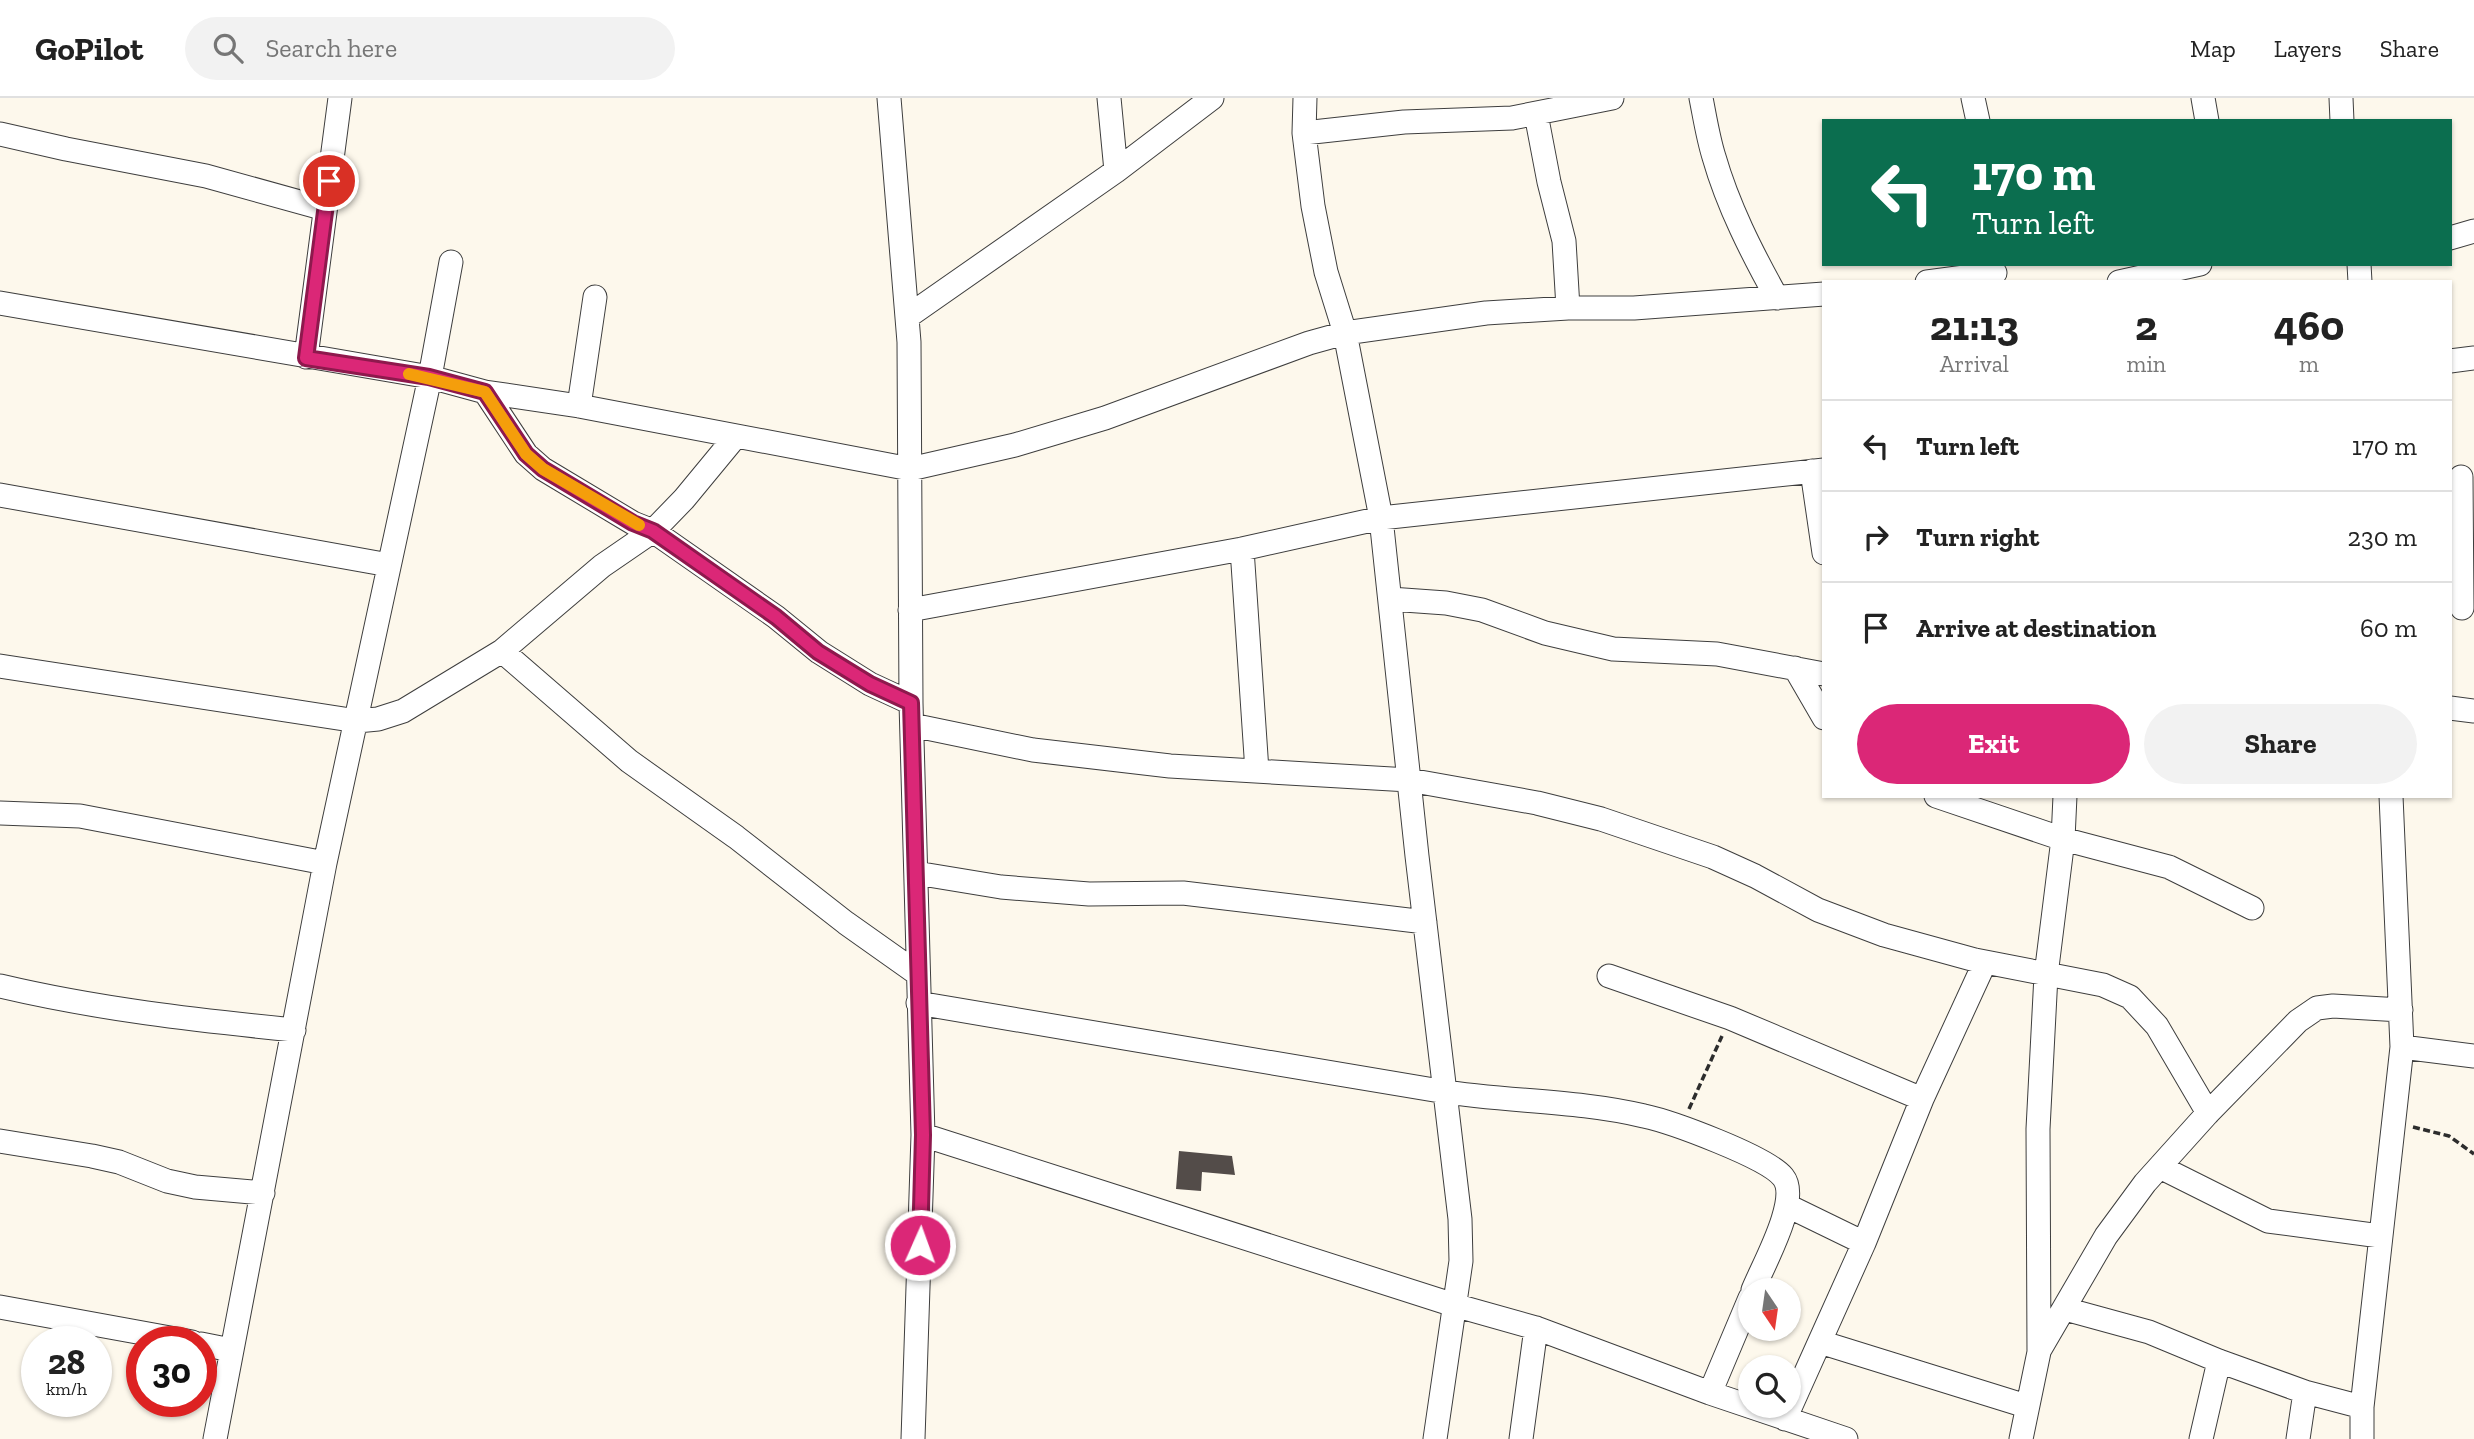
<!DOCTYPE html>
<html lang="en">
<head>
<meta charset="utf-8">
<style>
	:root { --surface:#fff; --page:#f2f2f2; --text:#222; --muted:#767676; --line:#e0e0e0; --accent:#db2777 }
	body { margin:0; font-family:"Zilla Slab",serif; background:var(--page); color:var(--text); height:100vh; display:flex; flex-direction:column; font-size:26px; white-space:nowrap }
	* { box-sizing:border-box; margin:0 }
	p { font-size:23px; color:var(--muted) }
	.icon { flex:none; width:38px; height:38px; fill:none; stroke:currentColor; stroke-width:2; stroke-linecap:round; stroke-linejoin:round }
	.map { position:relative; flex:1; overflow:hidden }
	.details { position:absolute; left:1822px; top:182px; width:630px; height:518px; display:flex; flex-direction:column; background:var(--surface); border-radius:0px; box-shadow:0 2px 5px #0004 }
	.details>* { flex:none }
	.hud { position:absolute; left:1822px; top:21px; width:630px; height:147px; border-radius:0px; box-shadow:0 2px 5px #0004; background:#0b6e4f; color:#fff; overflow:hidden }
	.needle { width:46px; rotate:167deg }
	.controls { position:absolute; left:1738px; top:1180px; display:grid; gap:14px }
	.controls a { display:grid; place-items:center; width:63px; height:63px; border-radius:50%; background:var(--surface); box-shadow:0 2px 5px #0004; font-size:35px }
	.speed { position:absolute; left:21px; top:1228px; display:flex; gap:14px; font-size:35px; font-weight:700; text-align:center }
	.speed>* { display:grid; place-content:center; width:91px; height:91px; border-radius:50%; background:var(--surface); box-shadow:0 2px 5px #0004; line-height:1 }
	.speed small { font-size:18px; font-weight:400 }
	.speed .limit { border:10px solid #d22; background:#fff; color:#111 }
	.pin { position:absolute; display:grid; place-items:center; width:60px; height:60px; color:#fff; margin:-30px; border:4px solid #fff; border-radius:50%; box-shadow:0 2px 7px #0007 }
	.me { position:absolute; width:77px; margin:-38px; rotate:2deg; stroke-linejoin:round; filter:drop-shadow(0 0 5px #0008) }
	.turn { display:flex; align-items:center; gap:24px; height:147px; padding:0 35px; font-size:32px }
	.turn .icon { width:91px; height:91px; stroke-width:2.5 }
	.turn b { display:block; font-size:49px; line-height:60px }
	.eta { display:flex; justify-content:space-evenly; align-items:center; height:119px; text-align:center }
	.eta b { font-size:42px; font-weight:800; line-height:49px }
	.primary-button { display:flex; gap:14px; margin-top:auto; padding:14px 35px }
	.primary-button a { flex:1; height:80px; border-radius:42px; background:var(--accent); color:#fff; font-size:28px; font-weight:800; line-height:80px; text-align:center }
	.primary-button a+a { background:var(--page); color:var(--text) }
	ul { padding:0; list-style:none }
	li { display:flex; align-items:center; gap:21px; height:91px; padding:0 35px; border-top:2px solid var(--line) }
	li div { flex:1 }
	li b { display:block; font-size:26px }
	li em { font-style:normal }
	header { display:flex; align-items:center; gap:42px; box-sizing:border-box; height:98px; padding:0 35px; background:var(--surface); border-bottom:2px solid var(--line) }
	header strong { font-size:33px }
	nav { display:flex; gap:38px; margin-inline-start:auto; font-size:24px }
	.search { width:490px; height:63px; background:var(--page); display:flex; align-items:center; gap:18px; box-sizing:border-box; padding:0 24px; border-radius:38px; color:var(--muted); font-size:26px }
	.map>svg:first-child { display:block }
	.building { fill:#534c49 }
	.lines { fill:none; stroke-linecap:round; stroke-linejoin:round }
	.minor-casing { stroke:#3e3e3e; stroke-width:25 }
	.path { stroke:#2d2d2d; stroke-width:3.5; stroke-dasharray:7 3.5; stroke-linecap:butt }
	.minor { stroke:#fff; stroke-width:23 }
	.route-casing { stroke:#8e194d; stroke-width:18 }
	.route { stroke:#db2777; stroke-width:12 }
	.slow { stroke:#f59e0b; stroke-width:12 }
</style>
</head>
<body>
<header>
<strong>GoPilot</strong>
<div class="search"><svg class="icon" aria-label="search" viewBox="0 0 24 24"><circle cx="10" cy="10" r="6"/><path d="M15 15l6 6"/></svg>Search here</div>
<nav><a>Map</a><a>Layers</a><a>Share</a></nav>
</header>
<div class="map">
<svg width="2474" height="1341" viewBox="0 0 2474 1341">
	<rect width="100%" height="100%" fill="#fdf8ec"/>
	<!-- building -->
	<path class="building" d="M1179,1053L1232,1058L1235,1077L1202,1074L1201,1093L1176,1091Z"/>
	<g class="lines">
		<!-- minor casing -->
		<g class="minor-casing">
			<path id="minor" d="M889,0L909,244L911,605L923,1037L913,1341
				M1109,0L1116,73
				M1305,0L1304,35L1313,108L1326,174L1345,235L1381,420L1417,758L1460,1121L1461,1163L1435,1341
				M1701,0C1705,20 1708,40 1714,59C1728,108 1752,155 1777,200
				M1973,0L1978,23
				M2203,0L2207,23
				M2341,0L2342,23
				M1536,16L1549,84L1564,143L1568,210
				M1304,35L1404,24L1512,20L1612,0
				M0,36L66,51L206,78L325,111
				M2450,140L2474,133
				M2359,166L2360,184
				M1927,184L1995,175
				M2119,184L2200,166
				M0,205L430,279L485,294L579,308L910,371L1015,347L1105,320L1309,245L1345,235L1486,215L1568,210H1634L1824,196
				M907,219L1116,73L1212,0
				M306,259L340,0
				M2450,263L2474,260
				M485,294L526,356L543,371L633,425L653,433L776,519L819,554L870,586L911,605
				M579,308L595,199
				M1812,373L1824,455
				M2461,379L2462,510
				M0,397L389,467
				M1242,451L1257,673
				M1390,501L1446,505L1482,512L1545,535L1613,551L1717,556L1824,576
				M910,512L1242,451L1381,420L1824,372
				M502,553L629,663L736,739L846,825L918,876
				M0,568L357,623L378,621L403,613L502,553L602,468L653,433L684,401L736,338
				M1795,570L1824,620
				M2450,610L2474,613
				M912,627L1033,652L1170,668L1409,682L1537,705L1601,721L1713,759L1755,778L1818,812L1884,837L1975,862L2103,887L2130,899L2157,928L2208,1015
				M1936,698L2063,741L2169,769L2252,810
				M0,715L80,718L325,765
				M916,775L1001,789L1089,796L1183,795L1425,824
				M1609,878L1730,920L1922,1001
				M0,888C97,911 195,922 294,932
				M918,905C1092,934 1266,965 1440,993C1507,1004 1577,1002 1644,1018C1672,1024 1767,1059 1783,1079C1801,1101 1763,1167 1753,1192
				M2402,949L2474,958
				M923,1037L1454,1207L1536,1230L1710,1295L1846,1341
				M0,1043L92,1058L119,1064L167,1083L195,1089L263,1095
				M2160,1069L2268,1123L2380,1138
				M1788,1108L1864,1145
				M0,1209L192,1244
				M2065,1211L2149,1234L2219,1263L2305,1294L2362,1309
				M1820,1244L2026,1308
				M201,1246L231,1252
				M2039,1253L2106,1138L2145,1085L2208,1015L2298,923L2317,910L2333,908L2401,912
				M1710,1295L1750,1200
				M1785,1321L1864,1145L1922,1001L1985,864
				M215,1341L325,765L430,279L451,164
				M1521,1341L1536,1230
				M2021,1341L2039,1254L2038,1031L2046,877L2063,741L2065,698
				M2201,1341L2219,1263
				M2298,1341L2305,1294
				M2362,1341V1309L2402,949L2391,698"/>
		</g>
		<!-- path -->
		<path class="path" d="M1689,1011L1722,938
			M2413,1029L2449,1038L2474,1056"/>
		<!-- minor -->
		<use href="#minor" class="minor"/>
	</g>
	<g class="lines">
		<!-- route casing -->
		<g class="route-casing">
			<path id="route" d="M329,83L306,260L429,279L485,294L526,356L543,371L633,425L653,433L776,519L818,554L870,586L911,605L923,1037L920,1147"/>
		</g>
		<!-- route -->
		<use href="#route" class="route"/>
		<!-- slow -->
		<path class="slow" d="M409,276L485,294L526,356L543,371L639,427"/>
	</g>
</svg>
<div class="controls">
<a><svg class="needle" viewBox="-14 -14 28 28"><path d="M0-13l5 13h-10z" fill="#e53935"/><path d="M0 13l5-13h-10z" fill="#767676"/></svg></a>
<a><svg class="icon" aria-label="search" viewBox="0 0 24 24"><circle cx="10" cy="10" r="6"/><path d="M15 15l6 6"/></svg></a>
</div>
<div class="speed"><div>28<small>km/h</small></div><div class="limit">30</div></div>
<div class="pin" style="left:329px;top:83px;background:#d93025"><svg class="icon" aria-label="arrive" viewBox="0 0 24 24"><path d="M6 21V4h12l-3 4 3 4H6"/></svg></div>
<svg class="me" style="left:920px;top:1147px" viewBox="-20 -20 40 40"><circle r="17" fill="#db2777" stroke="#fff" stroke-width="3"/><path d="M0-11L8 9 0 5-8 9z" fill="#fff"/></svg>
<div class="hud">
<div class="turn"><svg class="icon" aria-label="left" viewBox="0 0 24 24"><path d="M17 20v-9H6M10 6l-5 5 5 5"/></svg><div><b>170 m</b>Turn left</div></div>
</div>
<section class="details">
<div class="eta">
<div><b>21:13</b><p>Arrival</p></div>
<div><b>2</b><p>min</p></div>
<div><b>460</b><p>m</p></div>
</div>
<ul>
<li><svg class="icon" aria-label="left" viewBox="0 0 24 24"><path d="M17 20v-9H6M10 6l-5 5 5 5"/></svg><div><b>Turn left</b></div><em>170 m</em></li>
<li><svg class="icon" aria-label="right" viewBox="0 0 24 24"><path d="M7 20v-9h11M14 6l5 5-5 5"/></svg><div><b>Turn right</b></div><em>230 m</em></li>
<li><svg class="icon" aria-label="arrive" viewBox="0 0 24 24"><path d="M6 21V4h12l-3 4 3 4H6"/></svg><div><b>Arrive at destination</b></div><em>60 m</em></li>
</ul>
<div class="primary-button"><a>Exit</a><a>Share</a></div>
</section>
</div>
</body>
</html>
